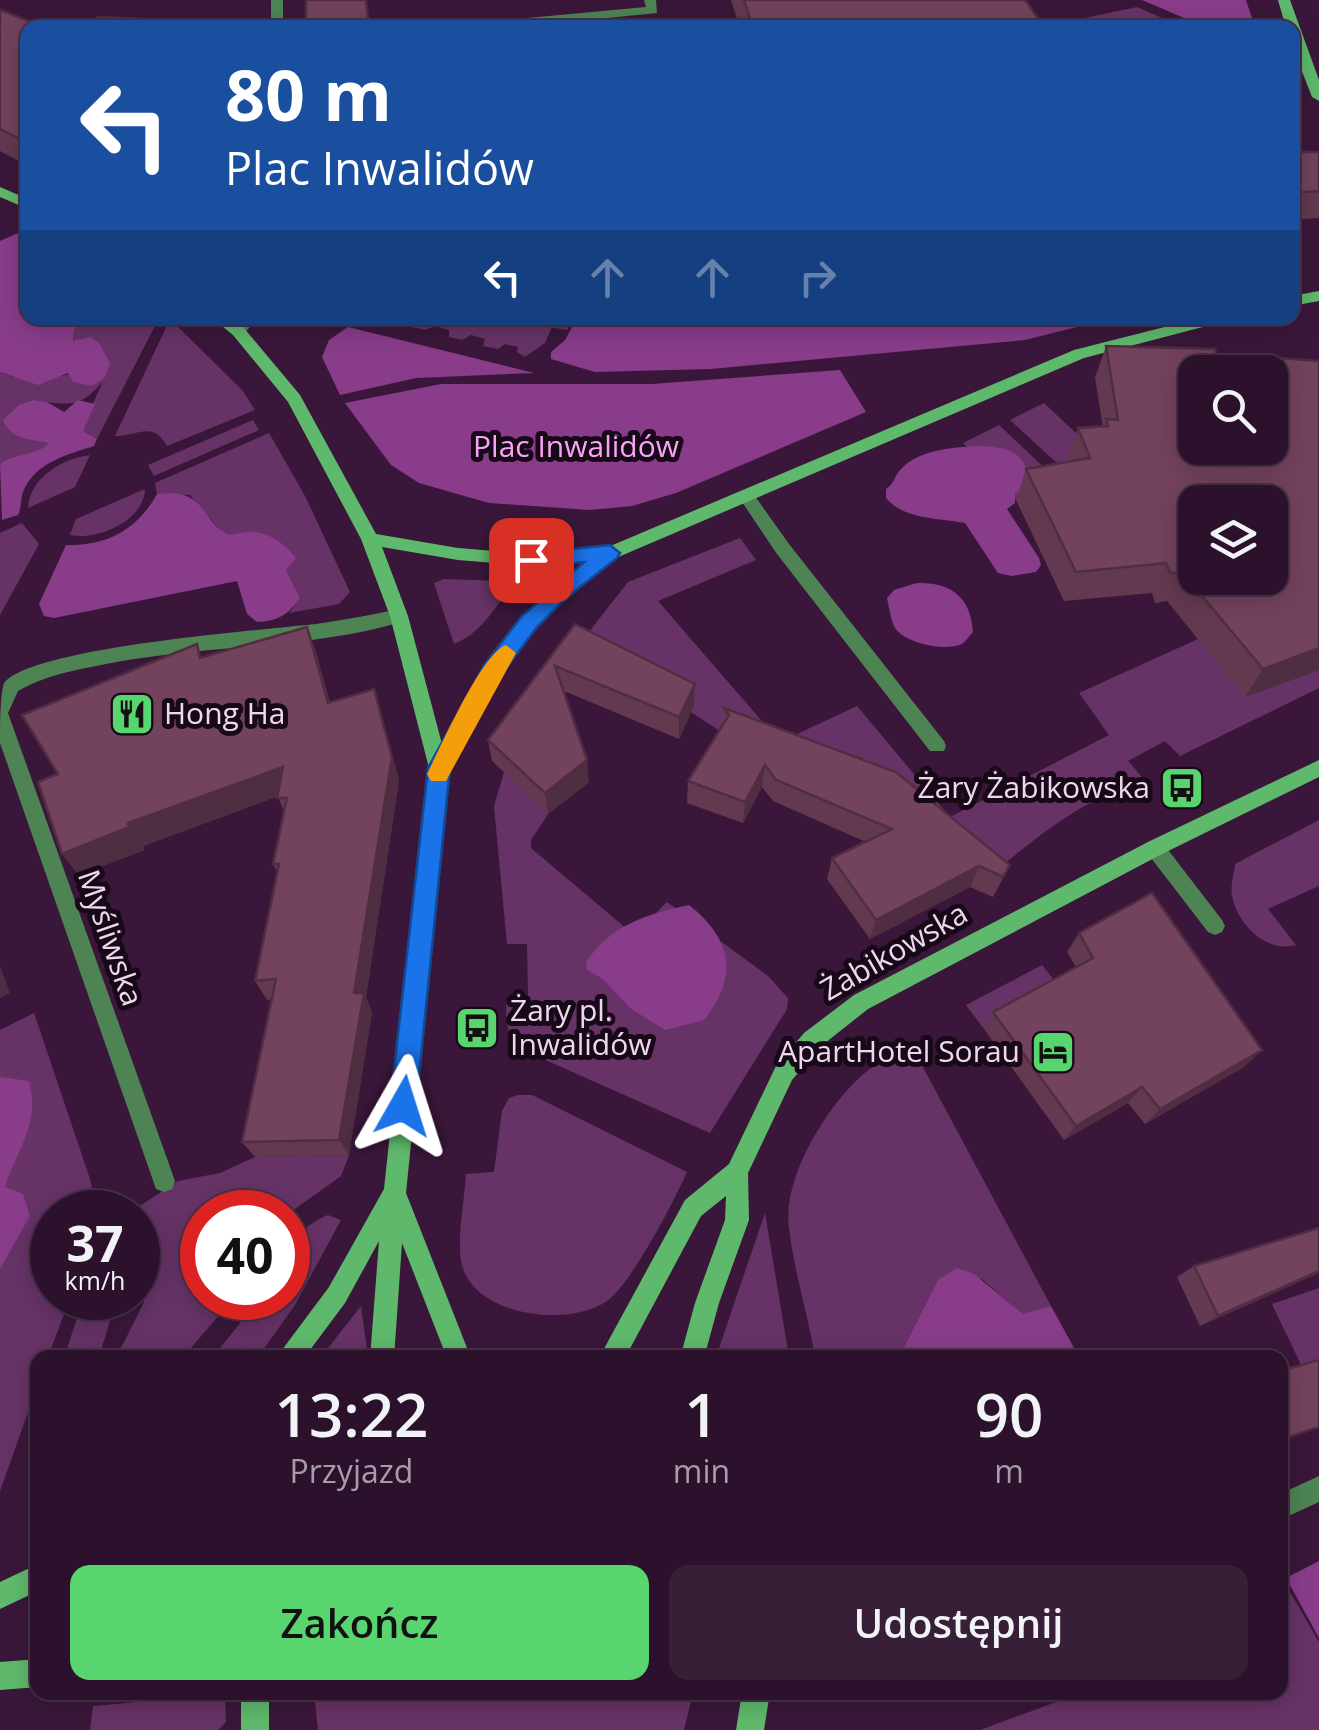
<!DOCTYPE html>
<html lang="pl">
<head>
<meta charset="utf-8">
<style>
	:root { --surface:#2c112c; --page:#381f38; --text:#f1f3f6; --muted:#a69da9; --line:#483148; --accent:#59d56f }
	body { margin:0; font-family:"Open Sans",sans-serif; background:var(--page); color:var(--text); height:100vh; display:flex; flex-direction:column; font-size:38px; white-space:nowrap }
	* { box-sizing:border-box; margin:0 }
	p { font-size:32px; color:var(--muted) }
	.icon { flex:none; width:55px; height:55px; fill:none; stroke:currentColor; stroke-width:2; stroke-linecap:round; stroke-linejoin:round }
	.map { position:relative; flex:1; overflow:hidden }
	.details { position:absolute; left:30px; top:1350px; width:1258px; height:350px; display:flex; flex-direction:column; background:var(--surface); border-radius:20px; box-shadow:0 5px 25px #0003,0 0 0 2px var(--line) }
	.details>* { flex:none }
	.top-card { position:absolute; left:20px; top:20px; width:1280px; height:305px; border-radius:20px; box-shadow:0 5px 25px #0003,0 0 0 2px var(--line); background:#1a4fa0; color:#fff; overflow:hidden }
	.fabs { position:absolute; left:1178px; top:355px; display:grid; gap:20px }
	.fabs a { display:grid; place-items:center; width:110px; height:110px; border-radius:20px; background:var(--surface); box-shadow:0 5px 25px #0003,0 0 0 2px var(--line); font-size:50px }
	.speed { position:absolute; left:30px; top:1190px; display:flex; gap:20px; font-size:50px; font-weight:700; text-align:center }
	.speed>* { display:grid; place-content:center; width:130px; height:130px; border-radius:50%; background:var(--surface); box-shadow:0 5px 25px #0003,0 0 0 2px var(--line); line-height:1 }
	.speed small { font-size:25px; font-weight:400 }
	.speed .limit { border:15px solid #d22; background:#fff; color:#111 }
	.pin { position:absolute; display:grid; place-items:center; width:85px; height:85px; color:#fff; margin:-42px; border-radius:20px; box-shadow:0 5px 15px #0006 }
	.me { position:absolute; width:110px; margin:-55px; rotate:6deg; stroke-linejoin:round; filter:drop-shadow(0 0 8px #0008) }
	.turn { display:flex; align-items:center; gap:35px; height:210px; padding:0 40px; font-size:45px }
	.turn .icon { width:130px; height:130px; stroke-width:2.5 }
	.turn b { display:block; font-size:70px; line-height:85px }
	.lanes { display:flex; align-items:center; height:95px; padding:0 40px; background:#0003; justify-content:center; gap:50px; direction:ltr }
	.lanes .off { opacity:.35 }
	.eta { display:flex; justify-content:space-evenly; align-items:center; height:170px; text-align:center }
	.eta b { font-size:60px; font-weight:600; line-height:70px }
	.action { display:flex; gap:20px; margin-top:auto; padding:20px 40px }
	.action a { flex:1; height:115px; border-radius:20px; background:var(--accent); color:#111; font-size:40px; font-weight:600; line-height:115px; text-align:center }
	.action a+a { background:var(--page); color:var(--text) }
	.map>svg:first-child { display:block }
	.green { fill:#673367 }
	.forest { fill:#893c8a }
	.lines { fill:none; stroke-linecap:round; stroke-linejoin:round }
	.lane { fill:#4e8454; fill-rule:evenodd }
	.street { fill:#4e8454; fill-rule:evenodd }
	.secondary { fill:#5fb96c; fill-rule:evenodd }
	.wall { fill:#633950 }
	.shaded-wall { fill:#502e41 }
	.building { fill:#73425d; stroke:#502e41; stroke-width:2.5; fill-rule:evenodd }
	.route { fill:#1a73e8; stroke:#114b97; stroke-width:2.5 }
	.slow { fill:#f59e0b }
	.labels { text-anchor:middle; stroke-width:10; stroke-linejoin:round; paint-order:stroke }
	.park-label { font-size:30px; fill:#f6a4f5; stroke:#180918 }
	.poi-label { font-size:30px; fill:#efd8ee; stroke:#180918; text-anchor:start }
	.street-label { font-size:30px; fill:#efd8ee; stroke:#180918 }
</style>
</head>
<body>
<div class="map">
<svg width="1319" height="1730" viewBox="0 0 1319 1730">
	<rect width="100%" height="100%" fill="#3a173a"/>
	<!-- green -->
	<path class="green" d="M1137,7L1176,24L1150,28H1037Z
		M81,318H159L97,439L83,431V426L103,381C80,409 69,405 34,400L50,442L47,447L0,464V372C38,389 72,372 110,363L100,344L73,341L74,329Z
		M372,318H475L552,327L545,343L525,357L517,352L518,347L505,344L498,349L483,346L485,339L471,335L462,340L449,337V330L435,326L425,330Z
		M170,319L243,391L255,410L167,446C153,420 138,436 115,436Z
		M1044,403L1095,451L1058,464L1010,420Z
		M253,420L259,430L154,476L148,465Z
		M999,425L1052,475L1043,495L1016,500L963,443Z
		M269,433L305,496L350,592L339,604L289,613L300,598L286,570L236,535L222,532L190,495L157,494L155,483Z
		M90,455L75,487L28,508C30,477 62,459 90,455Z
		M145,489C144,521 97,541 70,535L76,519Z
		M22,523L39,544L0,615V533Z
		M740,538L756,560L658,601L780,742L857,706L950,817L1109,735L1079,693L1198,639L1245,696L1319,670V688L1180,756L1165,741L1128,761L1142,777C1075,806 1043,832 987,878L729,737L639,678L577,647L628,582Z
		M444,579L502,581L509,587C496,609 478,635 454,644L434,583Z
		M504,772L548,814L531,840V848L634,935L667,902L768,976L788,998L787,1009L710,1133L523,1050C505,1033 505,1021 507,997L528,995L527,944H507L494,806Z
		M1319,820V886L1268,909L1296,945C1266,953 1238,925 1232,896C1230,886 1234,875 1235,864Z
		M1042,965L1060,988L984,1029L966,1005Z
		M34,1013L90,1179L98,1212H52V1298H70L48,1357L38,1358L37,1387L0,1491V1030Z
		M910,1043L1051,1306L1023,1315L982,1279L938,1280L899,1357H815C808,1315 794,1271 789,1228C782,1179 825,1110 859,1078C874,1064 893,1054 910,1043Z
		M518,1095H532L687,1172C674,1201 632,1283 607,1301C568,1328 475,1316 462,1265C456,1243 465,1198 466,1174L494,1172L502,1111L509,1098Z
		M349,1155L341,1176L288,1214L202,1212V1298H234L183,1357L116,1358L144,1302L135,1209L178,1181L220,1173L255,1157Z
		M765,1213L789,1357H717L719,1348Z
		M328,1215L341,1220L295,1305L258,1357H213L260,1298H288C288,1258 286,1233 328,1215Z
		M1319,1288V1362L1302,1367L1272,1304Z
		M84,1298H117L99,1357H64Z
		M361,1306L368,1357H321Z
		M1283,1580L1319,1642V1730H980L1081,1693L1280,1692Z
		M314,1693V1692L693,1693L684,1730H318Z
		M225,1694L226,1722L218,1730H90L93,1706Z"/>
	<!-- forest -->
	<path class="forest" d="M1142,0H1246L1252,18L1191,21Z
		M25,230L28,318H81L74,329L73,341L91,337L100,344L110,363L105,377L92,386L73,382L68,373L38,385L0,372V241Z
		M577,318H1113L1025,340L711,369L595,372L551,359V352L565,340Z
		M348,327L534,373L416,378L340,395L322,357L329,340Z
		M840,370L866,412L676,493L632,506L590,510L489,503L419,483L391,465L345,403L441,384H652Z
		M34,400L47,402L64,412L78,400L95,404L83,431L97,439L94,446C67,455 35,462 23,492C20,500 22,507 18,515L2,520L0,464C15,453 38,455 49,443C31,439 11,440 3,420L19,405Z
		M981,446C1004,448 1018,448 1027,470L1021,491L1015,493V503L1007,509L1039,558L1041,565L1036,572L1012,576L998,573L965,523C940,518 904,520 886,498V489C895,483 894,476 901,469C920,449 955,447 981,446Z
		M175,493C205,497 204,520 224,532C232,537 240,532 248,532C266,530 286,544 296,558L286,570L300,598C288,615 278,621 257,622L247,614L237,581L54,618L44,616L39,604L66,545C107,546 137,530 157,494Z
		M917,583C952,582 971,598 973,632C971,634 964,643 962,644C945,652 905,643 895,628C891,621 889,607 887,598L894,590Z
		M689,905C732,939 739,976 704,1020L665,1030L630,1008L603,979L587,970L586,963C609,925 648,914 689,905Z
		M0,1077L29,1081C41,1123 17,1149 5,1187L23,1194L30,1216L0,1269Z
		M957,1268L974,1274L1023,1314L1051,1306L1079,1357H899L938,1280Z
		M1319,1561V1638L1286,1578Z"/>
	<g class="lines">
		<!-- lane -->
		<path class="lane" d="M644,0H656L657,13L507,28H456L462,24L646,7Z
			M1291,20L1295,21V27L1198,28L1204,24Z
			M746,490L752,492L789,544L944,741L946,746L944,751H930L777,554L738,496Z
			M399,609L408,616L405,621C309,650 205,644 106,664C76,670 45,675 18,691L8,713L175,1181L172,1189L164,1192L156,1189L0,743C0,728 0,695 4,683C32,647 263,630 316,624C344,620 372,615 399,609Z
			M1155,839L1162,842L1222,920L1225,926L1222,932L1215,935L1208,932L1148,854L1145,848L1148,842Z
			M1319,1476V1502L1280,1520V1494Z"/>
		<!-- street -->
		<path class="street" d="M271,0H283V28H271Z
			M241,318H257L243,335H233L230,331Z"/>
		<!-- secondary -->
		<path class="secondary" d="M1278,0H1290L1319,80V101L1312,97L1292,46V28H1286Z
			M0,187L28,199V209L0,197Z
			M1319,291V301L1292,306V296Z
			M212,318H229L243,327L300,395L376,534L458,548L531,554L608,547L1074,350L1200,318H1225L1222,322L1084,358L616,558L535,626L499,675L449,769L406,1193L471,1358H447L402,1243L394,1358H370L379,1241L345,1303L304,1358H276L329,1287L384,1189L429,768L390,616L361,539L288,402L233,335ZM382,547L458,560L531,566L589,561L523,616L487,665L442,744L408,616Z
			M1319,760V777L1162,854L868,1009L820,1047L792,1080L748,1173L749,1220L719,1303L704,1358H680L695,1303L725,1220L726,1196L701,1216L625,1358H599L685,1200L729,1164L776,1066L804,1033L854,995L1148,842Z
			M38,1564V1591L0,1609V1582Z
			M38,1659V1687L0,1690V1662Z
			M241,1692H269V1730H241Z
			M742,1692H770L764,1730H736Z"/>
	</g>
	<!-- wall -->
	<path class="wall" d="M731,0H1025L1045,28H740Z
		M0,10L28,28V166L0,151Z
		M1292,152H1319V218L1292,220Z
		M485,318H568V330Z
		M1106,346L1216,354L1246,359L1247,356L1319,361V670L1245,697L1167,601L1155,603L1152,593L1064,601L1016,500L1026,469L1068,462L1067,459L1078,428L1103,427L1095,378Z
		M575,624L695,684L694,706L679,739L564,691L589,782L548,814L492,761L488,740Z
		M307,627L316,652L330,703L374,689L399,780L366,997L372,1012L349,1155L255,1157L242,1142L272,999L267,1000L255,981L277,872L273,864L284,812L278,796L143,846L144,850L79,875L62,854L203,657Z
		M724,708L1010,865L993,897L970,887L870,939L827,879L832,858L866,842L773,801L762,787L743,823L687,803L688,781L723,725Z
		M1079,933L1244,1067L1145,1124L1128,1103L1064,1140L984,1029L993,1012L1076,967L1067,952Z
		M1194,1266L1319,1273L1200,1326L1177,1277Z"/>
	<!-- shaded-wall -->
	<path class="shaded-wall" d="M307,627L316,652L336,728L328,703Z
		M1319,648V670L1245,697L1263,669Z
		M695,684L694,706L679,739V717Z
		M374,689L399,780L366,997L372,1012L349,1155L339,1140L354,993Z
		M587,760L589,782L548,814L545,793Z
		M765,765L762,787L743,823L745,802Z
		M283,767L294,790L143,846L144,850L79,875L62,854L128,823Z
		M979,866L970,887L870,939L876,920Z
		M0,966L10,993L0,998Z
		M1262,1050L1244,1067L1145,1124L1160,1109Z
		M1142,1087L1128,1103L1064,1140L1076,1126Z
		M1319,1271V1273L1200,1326L1218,1316Z"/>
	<!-- building -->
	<path class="building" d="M306,0H366L369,28H88L98,17L306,26Z
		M744,0H1025L1045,28H854L847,19L752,25Z
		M0,10L47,28H28V143L0,129Z
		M1292,152H1319V191L1292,193Z
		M1106,346L1215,349L1216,354L1243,356L1250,365L1247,356L1319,361V648L1263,669L1182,572L1170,573L1166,563L1076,572L1026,469L1090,458L1078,428L1108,426L1106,419L1118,420ZM1195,372H1270V448H1195ZM1195,502H1270V578H1195Z
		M575,624L695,684L679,717L555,666L587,760L545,793L488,740Z
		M307,627L328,703L374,689L392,757L354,993H364L339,1140L242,1142L276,979L255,981L279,864H273L287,798H277L283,767L128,823L129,827L62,854L38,782L58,774L22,715L197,644L200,658Z
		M724,708L896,772L1010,865L1003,877L979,866L876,920L832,858L892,829L776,780L765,765L745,802L688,781L729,715Z
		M1152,893L1262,1050L1160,1109L1142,1087L1076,1126L993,1012L1093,958L1079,933Z
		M1319,1228V1271L1218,1316L1194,1266Z
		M1319,1360V1427L1280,1440V1371Z"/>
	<!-- route -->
	<path class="route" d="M610,545L620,553L617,558L565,599L537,627L500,676L450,768L416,1106L412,1114L403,1118L394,1114L390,1106L428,768L485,664L522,616L584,562L531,567L524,565V554Z"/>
	<!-- slow -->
	<path class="slow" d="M506,645L516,653L446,781H431L427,774C441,747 481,654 506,645Z"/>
	<!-- icons -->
	<defs>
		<g id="restaurant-square" transform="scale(2.25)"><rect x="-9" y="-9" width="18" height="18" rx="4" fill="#59d56f" stroke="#180918"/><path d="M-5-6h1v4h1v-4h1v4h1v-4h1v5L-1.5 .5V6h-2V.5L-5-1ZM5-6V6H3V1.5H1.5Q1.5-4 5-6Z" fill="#111"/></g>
		<g id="bus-square" transform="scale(2.25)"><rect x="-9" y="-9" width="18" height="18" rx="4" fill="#59d56f" stroke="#180918"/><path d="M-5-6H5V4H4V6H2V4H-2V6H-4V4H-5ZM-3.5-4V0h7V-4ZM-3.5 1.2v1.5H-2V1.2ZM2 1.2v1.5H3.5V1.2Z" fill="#111"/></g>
		<g id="hotel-square" transform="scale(2.25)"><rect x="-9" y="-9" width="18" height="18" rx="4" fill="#59d56f" stroke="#180918"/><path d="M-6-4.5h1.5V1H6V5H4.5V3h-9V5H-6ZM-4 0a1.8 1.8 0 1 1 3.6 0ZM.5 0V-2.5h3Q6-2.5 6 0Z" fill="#111"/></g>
	</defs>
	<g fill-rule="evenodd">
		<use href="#restaurant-square" x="132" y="714"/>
		<use href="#bus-square" x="1182" y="788"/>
		<use href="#bus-square" x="477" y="1028"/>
		<use href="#hotel-square" x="1053" y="1052"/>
	</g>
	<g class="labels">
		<!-- park labels -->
		<g class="park-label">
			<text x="576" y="457">Plac Inwalidów</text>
		</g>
		<!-- poi labels -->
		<g class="poi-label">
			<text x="164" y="724">Hong Ha</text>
			<text x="1150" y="798" text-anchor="end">Żary Żabikowska</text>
			<text x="510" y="1021">Żary pl.<tspan x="510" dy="34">Inwalidów</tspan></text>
			<text x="1020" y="1062" text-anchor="end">ApartHotel Sorau</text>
		</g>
		<!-- street labels -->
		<g class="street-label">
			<text transform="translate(110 938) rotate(71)" y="10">Myśliwska</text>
			<text transform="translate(894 952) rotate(-30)" y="10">Żabikowska</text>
		</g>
	</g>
</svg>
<div class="fabs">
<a><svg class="icon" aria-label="search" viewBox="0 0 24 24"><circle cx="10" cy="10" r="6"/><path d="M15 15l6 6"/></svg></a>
<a><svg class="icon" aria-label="layers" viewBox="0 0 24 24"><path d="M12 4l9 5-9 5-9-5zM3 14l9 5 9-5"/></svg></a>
</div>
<div class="speed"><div>37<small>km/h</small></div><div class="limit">40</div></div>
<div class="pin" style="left:531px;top:560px;background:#d93025"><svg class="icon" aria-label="arrive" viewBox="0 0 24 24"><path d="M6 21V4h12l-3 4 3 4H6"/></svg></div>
<svg class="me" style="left:403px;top:1106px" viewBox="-20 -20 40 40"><path d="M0-17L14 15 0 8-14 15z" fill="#1a73e8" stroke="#fff" stroke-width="4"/></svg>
<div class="top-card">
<div class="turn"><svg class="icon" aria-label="left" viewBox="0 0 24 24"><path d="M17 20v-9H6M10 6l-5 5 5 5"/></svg><div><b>80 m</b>Plac Inwalidów</div></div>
<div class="lanes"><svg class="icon" aria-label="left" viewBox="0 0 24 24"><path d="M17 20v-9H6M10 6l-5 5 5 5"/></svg><svg class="icon off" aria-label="ahead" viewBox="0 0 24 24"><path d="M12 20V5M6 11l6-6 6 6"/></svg><svg class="icon off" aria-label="ahead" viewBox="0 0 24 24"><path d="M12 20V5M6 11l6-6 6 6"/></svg><svg class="icon off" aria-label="right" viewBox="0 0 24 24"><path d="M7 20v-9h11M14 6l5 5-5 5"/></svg></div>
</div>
<section class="details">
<div class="eta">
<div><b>13:22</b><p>Przyjazd</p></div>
<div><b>1</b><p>min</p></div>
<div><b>90</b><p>m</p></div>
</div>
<div class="action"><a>Zakończ</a><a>Udostępnij</a></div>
</section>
</div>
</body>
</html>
